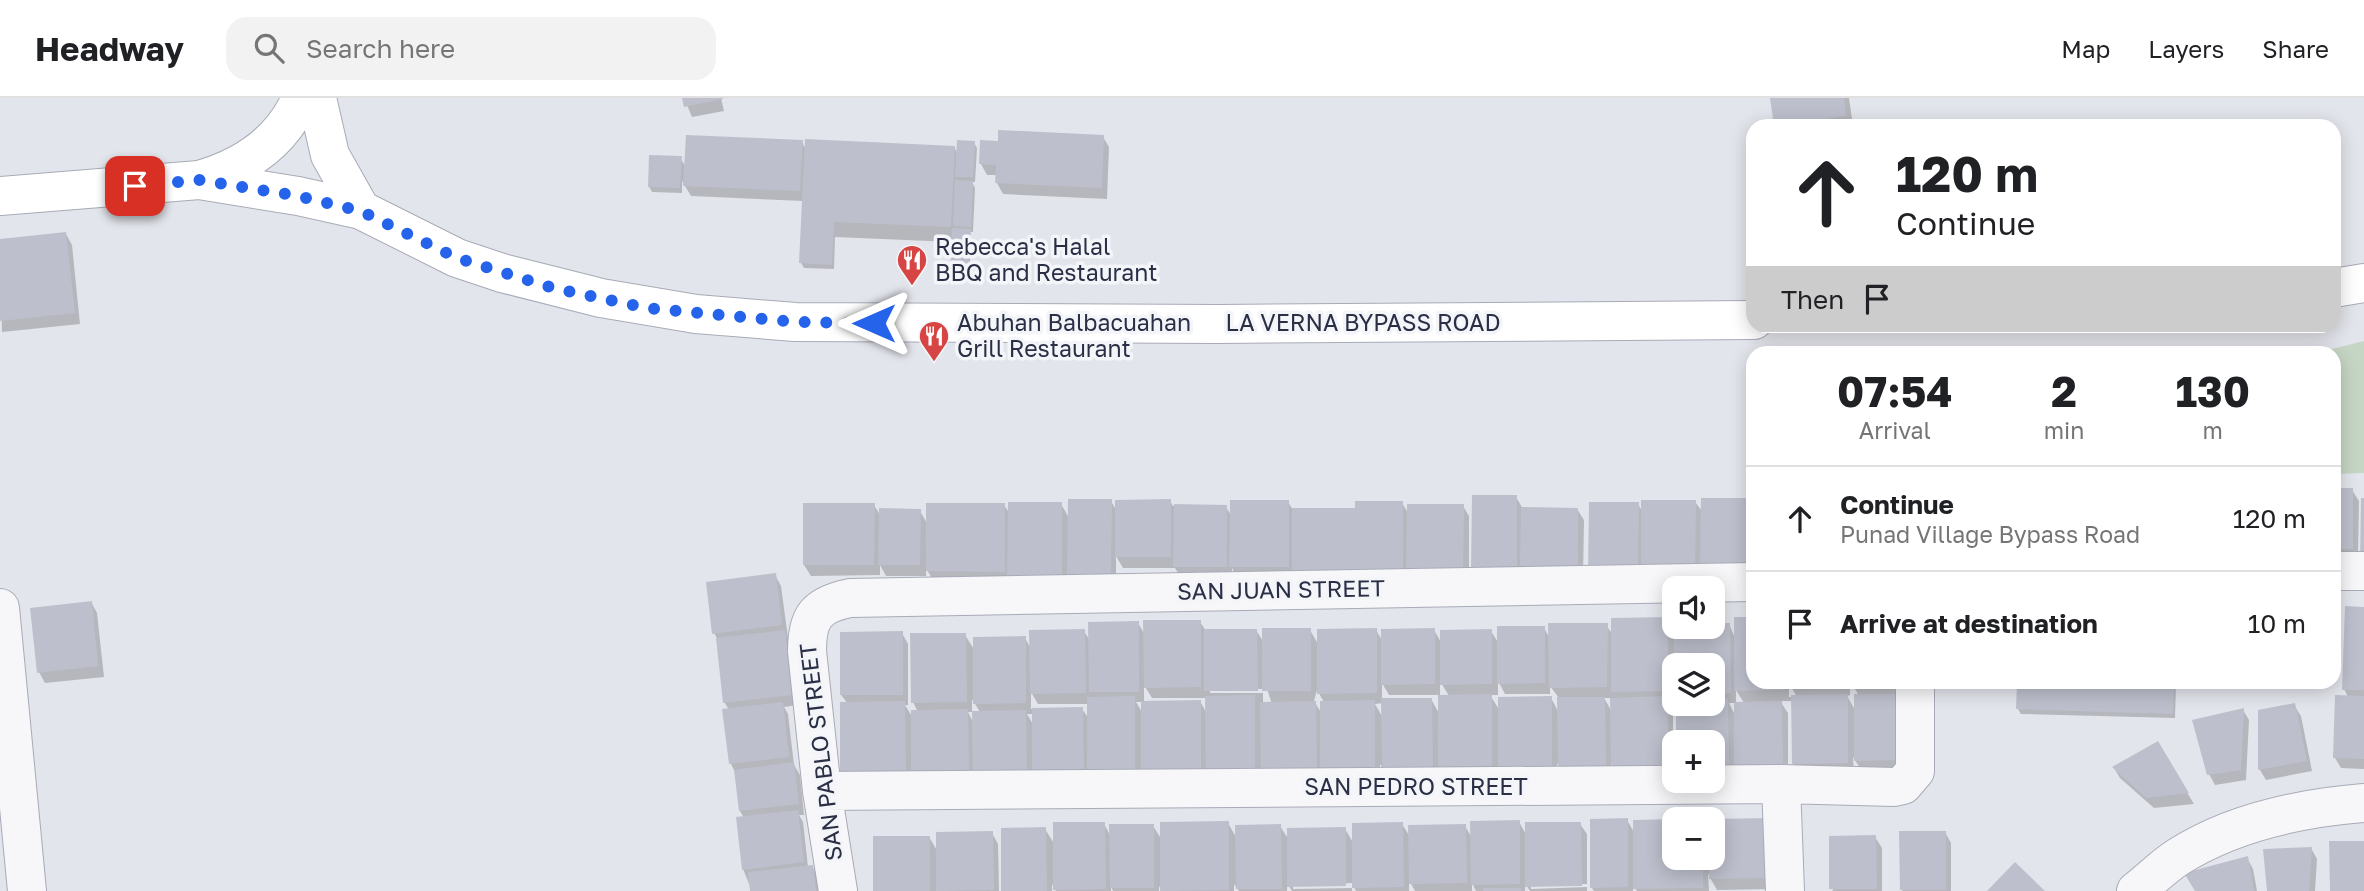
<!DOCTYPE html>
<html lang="en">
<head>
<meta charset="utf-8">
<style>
	:root { --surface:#fff; --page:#f2f2f2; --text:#202124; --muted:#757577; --line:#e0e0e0 }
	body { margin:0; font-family:"Golos Text",sans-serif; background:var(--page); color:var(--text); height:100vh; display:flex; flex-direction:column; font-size:26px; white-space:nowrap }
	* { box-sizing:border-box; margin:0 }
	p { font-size:23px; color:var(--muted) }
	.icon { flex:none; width:38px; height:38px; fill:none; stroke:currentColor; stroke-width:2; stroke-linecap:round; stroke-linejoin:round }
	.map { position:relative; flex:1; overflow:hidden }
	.drawer { position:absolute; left:1746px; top:248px; width:595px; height:343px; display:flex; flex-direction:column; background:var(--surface); border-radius:21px; box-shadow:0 4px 18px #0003 }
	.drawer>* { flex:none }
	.guide { position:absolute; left:1746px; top:21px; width:595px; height:214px; border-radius:21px; box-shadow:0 4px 18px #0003; background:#fff; color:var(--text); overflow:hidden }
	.tools { position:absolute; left:1662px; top:478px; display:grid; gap:14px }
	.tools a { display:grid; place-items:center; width:63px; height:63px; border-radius:14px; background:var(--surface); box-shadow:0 4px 18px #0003; font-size:35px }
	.pin { position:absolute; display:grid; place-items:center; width:60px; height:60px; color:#fff; margin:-30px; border-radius:14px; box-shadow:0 4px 10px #0006 }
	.me { position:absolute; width:77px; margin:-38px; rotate:270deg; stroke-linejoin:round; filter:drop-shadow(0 0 5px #0008) }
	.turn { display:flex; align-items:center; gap:24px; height:147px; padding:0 35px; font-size:32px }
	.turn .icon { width:91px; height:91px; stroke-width:2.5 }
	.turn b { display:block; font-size:49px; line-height:60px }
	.then { display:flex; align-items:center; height:66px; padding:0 35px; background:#0003; gap:14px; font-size:26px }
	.eta { display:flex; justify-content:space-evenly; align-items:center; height:119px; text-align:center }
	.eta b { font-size:42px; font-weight:700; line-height:49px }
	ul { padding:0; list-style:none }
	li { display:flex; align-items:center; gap:21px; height:105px; padding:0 35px; border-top:2px solid var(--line) }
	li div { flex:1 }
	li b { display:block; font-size:26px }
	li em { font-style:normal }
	header { display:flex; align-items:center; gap:42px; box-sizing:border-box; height:98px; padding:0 35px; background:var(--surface); border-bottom:2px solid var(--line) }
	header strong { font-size:33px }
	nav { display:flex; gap:38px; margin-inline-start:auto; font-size:24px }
	.search { width:490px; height:63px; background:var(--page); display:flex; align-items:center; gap:18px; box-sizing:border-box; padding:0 24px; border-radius:21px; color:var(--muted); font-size:26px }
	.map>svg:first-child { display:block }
	.green { fill:#c6d6c4 }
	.shadow { fill:#0003; fill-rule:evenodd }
	.building { fill:#bdc0cc }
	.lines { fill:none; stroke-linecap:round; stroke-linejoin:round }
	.street-casing { stroke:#a8abb7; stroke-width:40 }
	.secondary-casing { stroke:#a8abb7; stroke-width:40 }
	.street { stroke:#f7f7fa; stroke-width:38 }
	.secondary { stroke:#fff; stroke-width:38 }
	.route { stroke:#2563eb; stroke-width:12; stroke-dasharray:0 21.6 }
	.labels { text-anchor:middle; stroke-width:7; stroke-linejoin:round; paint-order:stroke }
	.poi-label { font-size:23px; fill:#2a2f46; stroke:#f3f5f9; text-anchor:start }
	.street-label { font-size:23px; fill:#2a2f46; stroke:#f3f5f9 }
</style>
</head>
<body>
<header>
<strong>Headway</strong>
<div class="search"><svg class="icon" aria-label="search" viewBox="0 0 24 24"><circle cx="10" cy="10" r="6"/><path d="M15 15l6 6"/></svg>Search here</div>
<nav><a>Map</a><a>Layers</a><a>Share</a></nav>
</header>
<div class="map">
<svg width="2364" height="793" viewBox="0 0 2364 793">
	<rect width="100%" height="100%" fill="#e3e5ec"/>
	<!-- green -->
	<path class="green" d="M2364,243V375L2335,376L2334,256L2316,255Z"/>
	<!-- shadow -->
	<path class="shadow" d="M684,0H721L724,13L692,19Z
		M1772,0H1849L1853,28H1776Z
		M1103,39L1109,49L1107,101L1003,96L997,85L998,77H987L981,66Z
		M802,44L806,52L954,49L958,56L974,45L977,50L975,84H972L975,90L973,134H970V182H955L952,176L953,144L835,139L834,171L804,170L801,165L804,103L691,98L682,83V95L652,94L649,88L680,60L686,69Z
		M66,136L72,147L80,226L2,234L0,143Z
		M2334,392H2352L2359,403L2358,461H2334Z
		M1516,399L1523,411H1577L1584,422L1583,479H1528L1522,469V484L1479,485Z
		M1111,403L1117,414L1170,403L1173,408L1226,409L1232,419L1288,404L1293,412H1357L1402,405L1408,415L1463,408L1469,418V478L1237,479L1232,470V480H1181L1175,470H1123L1116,458V487L1075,486L1067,472V489L934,484L926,470V478H886L880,467V477L811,478L804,467L874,407L880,417L920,413L928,427L1004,407L1010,416L1061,406L1069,420Z
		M1695,404L1754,480L1596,485L1638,406L1643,415Z
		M775,477L781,488L797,607L784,609L788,616L794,667L800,677L804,717H799L803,724L808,769L812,768L818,779L820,793H752L743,771L744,720L740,713L736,676L731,666L724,612H729L725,605L718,542L714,535Z
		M91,504L97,515L104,579L45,585L39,574Z
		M2364,511V671L2341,670L2335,660L2348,599L2344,591Z
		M1667,521L1676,537L1729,526L1754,584H1850V597L1847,598L1855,612L1859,598L1851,584H1908L1910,673H1862L1853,659L1854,676H1800L1793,665V603H1780L1788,615V666L1739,667L1734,677H1713V644H1678L1677,606H1713V567H1675L1674,603H1668L1673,611V677L1619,678L1611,665V679H1566L1557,665V684L1390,682L1380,666V687L919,684L911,670V685L841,597L902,535L908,546V607H905L913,620L918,614L913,604L965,537L975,553L1025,540L1031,551L1084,533L1090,543L1138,525L1145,537L1200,524L1206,533L1256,532L1264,545L1310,532L1318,546L1376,532L1383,544L1434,532L1442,546L1491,533L1499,546L1544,530L1550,541L1606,527L1613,537ZM1440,583L1449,598H1440ZM1498,583L1505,596H1550V588L1559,600V615L1551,600L1500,613L1490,597H1498ZM1382,585L1389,597H1440V617L1431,601L1382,602ZM1789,585L1797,599H1789ZM1144,587L1152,600H1207V616L1200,603L1144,605ZM1210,591H1267L1272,606H1263V595H1210ZM1317,592L1324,604L1322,616L1314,603ZM1736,592L1744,605L1736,606ZM1031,594L1038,606H1089V621L1082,611H1031ZM1604,600H1612V614ZM972,601L980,614L974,626L968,614H972ZM1136,604H1143V616ZM1383,605V620L1375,606ZM1729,605H1735V617ZM1027,616H1034V628Z
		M2019,584H2176L2175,620L2021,616L2018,611Z
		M2294,607L2301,618L2312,673L2266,682L2260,672V613Z
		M2243,612L2249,622L2246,682L2215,687L2209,676Z
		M2158,646L2194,706L2154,710L2120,680L2114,670Z
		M1627,722L1635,736L1675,760H1713L1766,722L1772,791L1717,792L1708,776L1709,793H1637L1633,787V793H1594L1592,790Z
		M1519,724L1527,738L1580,726L1587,736V786L1531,787V791L1587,789V793H1530L1525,785V793H1476L1472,785V793H1415L1409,782V793H1356L1352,785L1293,787V791L1352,790V793H1292L1287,785V793H1239L1234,786V793H1162L1159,788V793H1113L1111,788V793H1056L1052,786V793H1003L1045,731L1055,747L1104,726L1111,739L1153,728L1162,742L1228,725L1237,741L1280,728L1289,742L1345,731L1354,746L1402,726L1410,739L1465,728L1472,740Z
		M1945,734L1951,745V793H1902Z
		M992,735L998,746L999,793H939L936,788V793H875L929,739L938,754Z
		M1875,739L1882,750V793H1832Z
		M2311,750L2317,761L2315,793H2268Z
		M2247,760L2253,771L2257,793H2197Z"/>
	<!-- building -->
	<path class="building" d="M682,0H723V1L684,9Z
		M1770,0H1844L1846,18L1774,28Z
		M998,32L1104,37L1102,90L995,85L996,67L979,66L980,42L998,43Z
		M686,37L803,42L800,93L683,88Z
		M805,41L955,48L951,129L834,124L832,167L799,165Z
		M957,42L975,43L973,79H955Z
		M649,57L682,58L680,90L648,89Z
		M955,82L973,83L971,129L953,128Z
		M952,130L971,131L968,178L950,177Z
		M66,134L75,215L0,223V141Z
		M1928,251V256H1897V254Z
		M2334,390H2353V451H2334Z
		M1472,397H1517V474H1471Z
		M1701,400H1754V469H1700Z
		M2361,400H2364V464H2360Z
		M1068,401H1112L1111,477L1067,476Z
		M1171,401V459H1115V402Z
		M1230,402H1289V469H1229Z
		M1641,402H1696L1695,475L1641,474Z
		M1355,403H1403V480L1292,476V410H1355Z
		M1008,404H1062V478L1007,479Z
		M1589,404H1639L1638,475H1588Z
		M803,405H875L874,467H803Z
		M926,405H1005V474L926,473Z
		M1174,406L1227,407V469H1173Z
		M1407,406H1464L1463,480H1406Z
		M1521,409L1578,410V469L1520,468Z
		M879,410L921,411L920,467H878Z
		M776,475L782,527L712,536L706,484Z
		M92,503L98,568L37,575L30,510Z
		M2345,508L2364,509V592H2342Z
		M1668,519V593L1611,594V520Z
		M1734,519H1754V584H1784V592L1734,593Z
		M1143,522H1201V589L1144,590Z
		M1139,523V594H1089L1088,524Z
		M1548,525H1608L1607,589L1549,590Z
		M1713,525H1730L1731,595H1713V567H1674V528H1713Z
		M1497,528H1545V585L1497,586Z
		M1262,530H1311V593H1262Z
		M1377,530V595L1317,596V531Z
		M1435,530V586L1381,587V531Z
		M1085,531L1086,595L1030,596L1029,532Z
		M1204,531H1257L1258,593H1204Z
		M1492,531V586L1440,587V532Z
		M785,532L792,597L723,605L716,540Z
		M903,533V597H840V534Z
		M910,535H966L967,604L911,605Z
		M1026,538V605L973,606V539Z
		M1789,584H1845V587L1789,588Z
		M2017,584H2174L2173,616L2016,611Z
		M1492,596V674L1438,675V597Z
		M1848,596V665L1792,666L1791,597Z
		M1854,596H1904L1905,662L1854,663Z
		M1255,597V678L1206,679L1205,598Z
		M2335,597L2364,598V661L2333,660Z
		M1135,598V682L1087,683V599Z
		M1552,598V674H1498V599Z
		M1668,598V667H1611L1610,600Z
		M1557,599H1605L1606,668L1558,669Z
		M1381,600H1432L1433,672H1382Z
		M1713,601H1728L1729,666L1713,667V644H1676V606H1713Z
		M1201,602V677L1141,678V603Z
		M1375,602V677H1320V603Z
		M905,603L906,675L840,676V604Z
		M1316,603L1317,675L1261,676L1260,604Z
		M1782,603L1783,668H1734V604Z
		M783,604L789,659L729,666L722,611Z
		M2295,605L2307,663L2258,672V612Z
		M1083,609L1084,673L1032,674V610Z
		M2244,610L2241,672L2207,677L2192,622Z
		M968,611L969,673L911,674V612Z
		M1026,612L1027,676L973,677L972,613Z
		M2158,643L2189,695L2146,700L2112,669Z
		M794,664L799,706L739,713L734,672Z
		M798,712L804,764L742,772L736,719Z
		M1628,720V789L1590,790V721Z
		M1767,720V780L1709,781V760H1713V721Z
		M1675,721V760H1703V790L1633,791V722Z
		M1520,722V786L1471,787L1470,723Z
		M1229,723V792L1160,793V724Z
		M1053,724H1105L1106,791L1053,792Z
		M1403,724L1404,789L1352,790V725Z
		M1525,724H1581L1582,788L1525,789Z
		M1109,726H1154V790H1110Z
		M1281,726L1282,791H1236L1235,727Z
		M1466,726L1467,785L1409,786L1408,727Z
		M1046,729L1047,793H1001V730Z
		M1346,729V788L1287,789V730Z
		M993,733L994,792L936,793V734Z
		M1899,733H1946V792H1900Z
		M1876,737L1877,791H1829V738Z
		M873,738H930V793H873Z
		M2329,743H2364V793H2330Z
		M2312,749L2309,793H2267L2263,751Z
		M2248,758L2254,793H2195L2184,775Z
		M2015,764L2045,793H1987Z
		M813,767L816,793H750L748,774Z
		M1483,790H1521V793H1483Z"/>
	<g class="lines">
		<!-- street casing -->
		<g class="street-casing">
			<path id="street" d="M2334,473H2364
				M0,510L27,793
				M1781,686L1785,793
				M822,693L1781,686L1894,689L1903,687L1915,673V584
				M838,793L822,693L807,553C807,519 816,507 850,500L1754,484
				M2136,793C2150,782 2164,768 2178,759C2233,724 2301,710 2364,705"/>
		</g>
		<!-- secondary casing -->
		<g class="secondary-casing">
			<path id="secondary" d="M317,0L330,57L361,112
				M199,82L298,98L361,112L457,160L502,175L601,200L696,216L795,224L1219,226L1754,222
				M0,98L199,82C245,69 282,44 301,0
				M2334,190L2364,185"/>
		</g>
		<!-- street -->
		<use href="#street" class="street"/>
		<!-- secondary -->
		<use href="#secondary" class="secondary"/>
	</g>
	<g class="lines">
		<!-- route -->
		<path class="route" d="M135,88L199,82L298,98L361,113L457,160L553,190L647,210L795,224L874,225"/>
	</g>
	<!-- icons -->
	<defs>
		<g id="restaurant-pin" transform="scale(1.575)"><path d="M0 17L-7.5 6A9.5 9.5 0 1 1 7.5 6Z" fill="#d64543" stroke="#f3f5f9"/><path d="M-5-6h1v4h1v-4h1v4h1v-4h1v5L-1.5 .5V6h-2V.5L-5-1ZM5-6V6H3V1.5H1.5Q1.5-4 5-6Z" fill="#fff"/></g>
	</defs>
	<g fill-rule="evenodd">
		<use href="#restaurant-pin" x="912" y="162"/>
		<use href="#restaurant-pin" x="934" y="238"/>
	</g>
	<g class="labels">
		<!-- poi labels -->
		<g class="poi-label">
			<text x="935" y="157">Rebecca's Halal<tspan x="935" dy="26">BBQ and Restaurant</tspan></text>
			<text x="957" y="233">Abuhan Balbacuahan<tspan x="957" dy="26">Grill Restaurant</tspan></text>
		</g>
		<!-- street labels -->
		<g class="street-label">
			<text x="1363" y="233">LA VERNA BYPASS ROAD</text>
			<text transform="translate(1281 492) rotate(-1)" y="8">SAN JUAN STREET</text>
			<text transform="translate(821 654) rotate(-97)" y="8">SAN PABLO STREET</text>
			<text x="1416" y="697">SAN PEDRO STREET</text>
		</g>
	</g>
</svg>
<div class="tools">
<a><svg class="icon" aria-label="sound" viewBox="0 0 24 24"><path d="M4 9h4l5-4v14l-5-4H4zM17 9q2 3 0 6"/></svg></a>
<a><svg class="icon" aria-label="layers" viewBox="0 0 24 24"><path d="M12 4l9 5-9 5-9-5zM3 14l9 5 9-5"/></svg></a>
<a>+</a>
<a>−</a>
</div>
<div class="pin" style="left:135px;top:88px;background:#d93025"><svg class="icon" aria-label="arrive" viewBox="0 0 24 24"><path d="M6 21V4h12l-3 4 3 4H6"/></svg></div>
<svg class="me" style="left:874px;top:225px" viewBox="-20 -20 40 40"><path d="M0-17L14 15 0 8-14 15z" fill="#2563eb" stroke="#fff" stroke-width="4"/></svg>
<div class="guide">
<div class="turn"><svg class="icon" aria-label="ahead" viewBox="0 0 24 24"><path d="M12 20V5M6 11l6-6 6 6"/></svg><div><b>120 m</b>Continue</div></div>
<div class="then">Then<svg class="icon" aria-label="arrive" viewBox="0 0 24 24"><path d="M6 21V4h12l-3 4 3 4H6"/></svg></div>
</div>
<section class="drawer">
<div class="eta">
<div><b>07:54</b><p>Arrival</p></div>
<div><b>2</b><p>min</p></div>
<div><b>130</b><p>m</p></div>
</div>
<ul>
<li><svg class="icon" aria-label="ahead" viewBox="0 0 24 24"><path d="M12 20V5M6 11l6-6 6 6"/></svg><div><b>Continue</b><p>Punad Village Bypass Road</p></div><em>120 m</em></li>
<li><svg class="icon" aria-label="arrive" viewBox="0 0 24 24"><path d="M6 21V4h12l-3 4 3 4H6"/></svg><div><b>Arrive at destination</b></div><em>10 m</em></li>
</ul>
</section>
</div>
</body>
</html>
